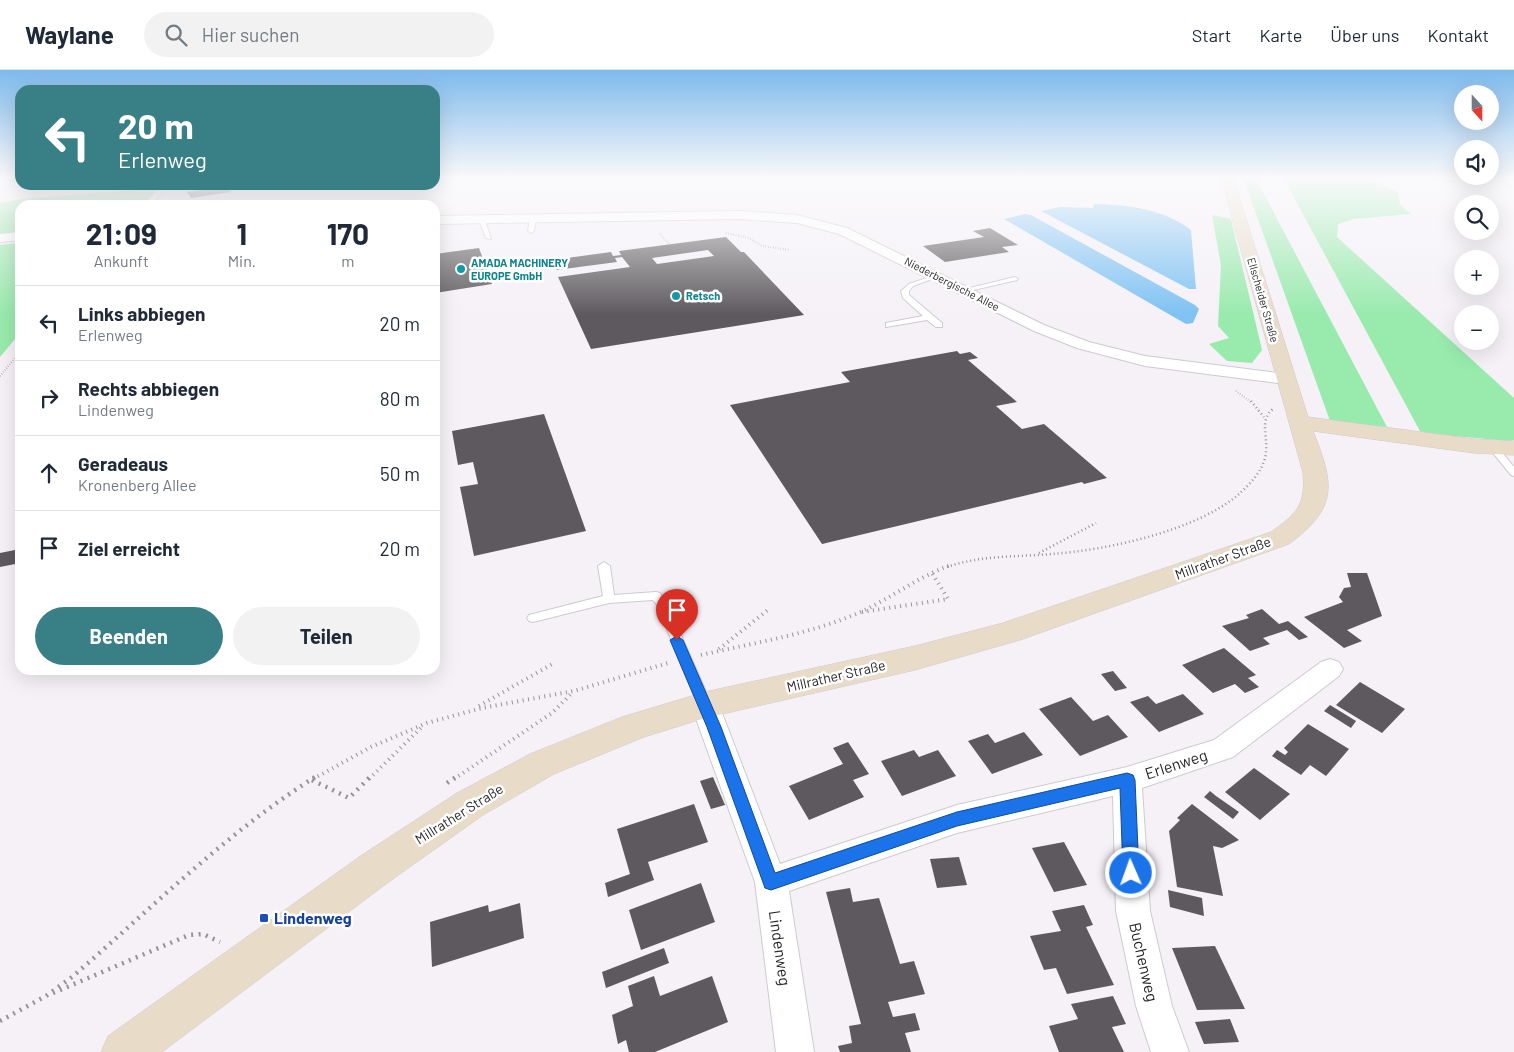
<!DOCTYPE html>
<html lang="de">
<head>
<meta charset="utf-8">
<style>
	:root { --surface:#fff; --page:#f2f2f3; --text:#1f2937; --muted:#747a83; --line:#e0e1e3; --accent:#388086 }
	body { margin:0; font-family:Barlow,sans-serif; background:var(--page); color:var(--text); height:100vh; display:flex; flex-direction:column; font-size:19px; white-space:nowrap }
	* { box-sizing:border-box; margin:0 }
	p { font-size:16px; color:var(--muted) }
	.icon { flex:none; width:28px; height:28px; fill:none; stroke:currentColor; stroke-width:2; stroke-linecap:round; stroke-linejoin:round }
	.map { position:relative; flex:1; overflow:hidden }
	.details { position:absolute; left:15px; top:130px; width:425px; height:475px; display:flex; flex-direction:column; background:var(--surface); border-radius:15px; box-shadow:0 5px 20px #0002 }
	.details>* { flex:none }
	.hud { position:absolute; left:15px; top:15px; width:425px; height:105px; border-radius:15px; box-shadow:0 5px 20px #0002; background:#388086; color:#fff; overflow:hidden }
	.needle { width:32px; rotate:159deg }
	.controls { position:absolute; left:1454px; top:15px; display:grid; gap:10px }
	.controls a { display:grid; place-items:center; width:45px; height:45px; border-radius:50%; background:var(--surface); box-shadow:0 5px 20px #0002; font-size:25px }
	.pin { position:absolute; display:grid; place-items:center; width:42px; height:42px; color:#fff; margin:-51px -21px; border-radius:50% 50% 50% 0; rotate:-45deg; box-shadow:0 0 5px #0007 }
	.pin .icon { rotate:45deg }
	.me { position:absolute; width:55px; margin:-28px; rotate:358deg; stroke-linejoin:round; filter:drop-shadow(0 0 4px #0008) }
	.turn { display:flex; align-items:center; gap:18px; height:105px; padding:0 20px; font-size:22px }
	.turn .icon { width:65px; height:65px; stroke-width:2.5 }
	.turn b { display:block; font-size:35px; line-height:42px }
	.eta { display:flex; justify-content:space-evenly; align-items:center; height:85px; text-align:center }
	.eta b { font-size:30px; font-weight:700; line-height:35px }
	.cta { display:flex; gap:10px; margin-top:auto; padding:10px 20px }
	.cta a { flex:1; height:58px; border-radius:30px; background:var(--accent); color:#fff; font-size:20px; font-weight:700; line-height:58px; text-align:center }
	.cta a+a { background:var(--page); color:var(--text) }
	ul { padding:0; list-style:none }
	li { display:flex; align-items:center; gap:15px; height:75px; padding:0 20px; border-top:1px solid var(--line) }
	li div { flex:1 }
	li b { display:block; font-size:19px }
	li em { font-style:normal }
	header { display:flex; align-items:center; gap:30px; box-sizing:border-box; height:70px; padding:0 25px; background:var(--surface); border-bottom:1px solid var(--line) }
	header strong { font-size:24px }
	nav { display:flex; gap:28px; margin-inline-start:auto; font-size:18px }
	.search { width:350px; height:45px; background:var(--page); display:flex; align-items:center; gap:12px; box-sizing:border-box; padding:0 18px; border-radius:28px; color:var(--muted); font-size:19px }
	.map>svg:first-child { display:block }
	.green { fill:#99eaad }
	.water { fill:#7fc2f3 }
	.building { fill:#5d595e; fill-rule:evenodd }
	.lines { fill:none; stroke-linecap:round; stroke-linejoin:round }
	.lane-casing { stroke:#cdcad0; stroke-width:2 }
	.street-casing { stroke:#cdcad0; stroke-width:2 }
	.secondary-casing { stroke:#cdcad0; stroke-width:1 }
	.path-far3 { stroke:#969398; stroke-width:2; stroke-dasharray:0.5 2; stroke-linecap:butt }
	.path-far2 { stroke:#969398; stroke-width:2.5; stroke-dasharray:1 3; stroke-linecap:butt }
	.path-far1 { stroke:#969398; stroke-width:4; stroke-dasharray:1 4.5; stroke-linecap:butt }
	.path { stroke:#969398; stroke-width:4.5; stroke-dasharray:2 5.5; stroke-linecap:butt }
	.lane { fill:#fff; fill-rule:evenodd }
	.street { fill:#fff; fill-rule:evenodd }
	.secondary { fill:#e8dcc9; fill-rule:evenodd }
	.route { fill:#1a73e8; stroke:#114b97 }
	.culture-dot { fill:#0f9aa8; stroke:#fff; stroke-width:2 }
	.transit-dot { fill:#1a4fb4; stroke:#fff; stroke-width:2 }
	.labels { text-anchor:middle; stroke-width:5; stroke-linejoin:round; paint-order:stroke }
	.far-culture-label { font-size:11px; font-weight:bold; fill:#0d838f; stroke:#fff; text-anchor:start }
	.far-street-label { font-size:11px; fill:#282629; stroke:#fff }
	.street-label { font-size:14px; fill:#282629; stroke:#fff }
	.near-street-label { font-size:16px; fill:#282629; stroke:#fff }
	.near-transit-label { font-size:16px; font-weight:bold; fill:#164399; stroke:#fff; text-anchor:start }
</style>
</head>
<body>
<header>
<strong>Waylane</strong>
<div class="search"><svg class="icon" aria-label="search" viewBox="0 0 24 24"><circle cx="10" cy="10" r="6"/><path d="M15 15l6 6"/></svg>Hier suchen</div>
<nav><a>Start</a><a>Karte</a><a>Über uns</a><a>Kontakt</a></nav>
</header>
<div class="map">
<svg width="1514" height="982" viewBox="0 0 1514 982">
	<rect width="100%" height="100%" fill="#f5f1f7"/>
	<!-- green -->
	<path class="green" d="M1243,107H1255L1387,357L1330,351Z
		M1283,107H1366L1398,122L1400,135L1411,144L1353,149L1338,154L1337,167L1514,328V370L1509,371L1421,363Z
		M159,118L144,135H20V164L0,165V133L22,129Z
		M1212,145L1231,149L1262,280L1252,293L1227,291L1209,274L1229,268L1218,256L1221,195Z
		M20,173V263L0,287V175Z"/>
	<!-- water -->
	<path class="water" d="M1094,134C1125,134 1167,140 1191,160L1196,219H1189L1041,141L1060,137L1093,138Z
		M1025,144L1031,145L1195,235L1199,239L1193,253L1186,254L1004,149Z"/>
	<!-- building -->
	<path class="building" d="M117,115H141L139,118L113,120Z
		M226,116L231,122L191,128L187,122Z
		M990,158L1018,175L1002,177L1009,182L945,192L923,176L984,167L973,161Z
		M726,167L741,182H744L804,245L591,279L558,207L630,197L622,187L615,188L617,192L556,200L552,190L611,182L613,186L621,185L619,181ZM708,180L714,186L657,194L652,188Z
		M479,178L492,214L435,223V184Z
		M957,281L960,284L970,282L978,288L968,290L1017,332L996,336L1022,359L1044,354L1107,408L1084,414L1082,412L822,474L730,335L850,312L841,302Z
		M544,344L586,461L474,486L460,417L478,414L473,392L458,395L452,361Z
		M20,479V493L0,497V483Z
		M1347,503H1367L1382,546L1347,560L1362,571L1344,578L1304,547L1343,532L1339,527L1344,518L1351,517Z
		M1262,539L1279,554L1288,551L1308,567L1299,570L1287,560L1263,568L1270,574L1250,581L1222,556L1249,548L1246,545Z
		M1224,578L1256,605L1248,608L1259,617L1245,623L1235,614L1213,623L1182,595Z
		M1113,601L1127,618L1115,621L1101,604Z
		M1360,612L1405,639L1382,663L1336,635Z
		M1183,624L1204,644L1159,662L1130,632L1148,626L1156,634Z
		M1071,627L1093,651L1108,645L1128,667L1080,686L1039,639Z
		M1330,635L1356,651L1351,658L1324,641Z
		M1308,654L1349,679L1326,706L1310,695L1301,705L1272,686L1277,680L1285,685L1288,682L1284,678Z
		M1024,662L1043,685L992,704L968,671L988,664L995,673Z
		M848,672L869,704L853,710L864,727L809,750L789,716L843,694L833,678Z
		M914,680L919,687L938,680L956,706L902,726L881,691Z
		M1254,698L1290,724L1260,750L1225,722Z
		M713,707L725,735L711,739L700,711Z
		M1210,721L1216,726L1239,742L1233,749L1204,727Z
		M694,734L708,772L648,792L654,810L608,827L605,813L630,804L617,759Z
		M1192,734L1239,770L1222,778L1213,776L1223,826L1177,817L1169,761L1180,750L1177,748Z
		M1064,772L1087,815L1054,822L1032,778Z
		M959,787L967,815L937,818L930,789Z
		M701,813L715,852L641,880L629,840Z
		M850,818L853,832L879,828L900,894L914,891L925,924L888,932L893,947L915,943L920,960L905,963L911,982H840L838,976L852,973L849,956L861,954L826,822Z
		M1168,820L1202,828L1204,846L1170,837Z
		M520,833L524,868L432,897L430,852L488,835L489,842Z
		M1084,835L1093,855L1086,857L1114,915L1067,924L1056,898L1044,900L1030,866L1061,861L1052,841Z
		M1215,876L1245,939L1197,940L1172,878Z
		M664,878L669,893L606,918L602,902Z
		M654,906L660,926L712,906L728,952L655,982H629L626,970L618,974L612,945L633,936L628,916Z
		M1113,926L1126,954L1112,957L1124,982H1059L1049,956L1078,949L1071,934Z
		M1230,949L1239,972L1204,974L1195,952Z"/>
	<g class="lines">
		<!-- lane casing -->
		<g class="lane-casing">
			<path id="lane" d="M161,115H167L151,135H145Z
				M533,147L536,149L534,161L531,163L528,161L530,149Z
				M482,148L485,150L491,169L486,168L479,150Z
				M935,205L940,206L913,216L909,221V225L942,253V257H936L927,250L886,257V253L923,246L903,228L901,221L909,214Z
				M1015,207L1018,209L1017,210L965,222L961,220Z
				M1494,375L1497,376L1514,397V406L1511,405L1489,378Z
				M604,492L610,496L614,525L656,522L660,523L666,531L712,635L710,639L705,640L700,639L698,635L657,535L653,530L609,533L533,552L529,551L527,548L529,545L603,526L598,496Z"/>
		</g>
		<!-- street casing -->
		<g class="street-casing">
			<path id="street" d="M740,141L797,145L847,158L1044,255L1089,272L1145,286L1286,304L1292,305L1294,309L1292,313L1286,314L1145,296L1077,278L1034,261L839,164L797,153L740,149L435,154V146Z
				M20,162V170L0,172V164Z
				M1330,589L1339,592L1343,599L1339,606L1233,687L1142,718L1150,841L1172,936L1189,982H1151L1136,936L1116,841L1113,726L957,763L789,821L814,982H776L755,812L691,635L695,627L705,624L715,627L719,635L780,794L957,735L1127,697L1214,670L1321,592Z"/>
		</g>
		<!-- secondary casing -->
		<g class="secondary-casing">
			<path id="secondary" d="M1221,107H1233L1308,347L1474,369L1514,371V385L1474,383L1313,361C1334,414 1339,437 1289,474L1020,570L915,600L705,648L644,667L554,704L483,745L390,811L162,982H101L108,966L362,785L457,723L530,684L622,647L705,622L915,576L1003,553L1271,462C1296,444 1306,436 1303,403Z"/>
		</g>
		<!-- path-far3 -->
		<path class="path-far3" d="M726,163L749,168L762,176L790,180
			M660,164L669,174
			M0,306L20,282
			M1236,321L1252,333"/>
		<!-- path-far2 -->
		<path class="path-far2" d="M1251,331L1264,347
			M1039,483L1096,453
			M947,497C981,485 1017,487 1052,484C1107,480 1195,461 1238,425C1250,414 1265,399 1266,382C1268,367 1259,350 1273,339"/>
		<!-- path-far1 -->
		<path class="path-far1" d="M862,542L948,529L932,503
			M719,579L769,539
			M701,585C753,573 806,565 856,544C889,530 917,507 951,495
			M479,636L554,593
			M313,709L371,677L427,653L482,638L574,621L668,593
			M369,709L422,657
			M454,709L552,643L573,622"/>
		<!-- path -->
		<path class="path" d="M312,710L349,728L370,707
			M447,713L456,707
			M53,923L189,865L203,864L220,872
			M0,951L46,926L72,907C152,838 225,764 315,707"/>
		<!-- lane -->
		<use href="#lane" class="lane"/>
		<!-- street -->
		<use href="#street" class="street"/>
		<!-- secondary -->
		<use href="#secondary" class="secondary"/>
	</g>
	<!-- sky -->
	<linearGradient id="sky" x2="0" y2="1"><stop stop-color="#7ebaec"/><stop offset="0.44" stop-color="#faf9fb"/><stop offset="1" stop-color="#faf9fb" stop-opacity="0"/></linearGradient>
	<rect width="1514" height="245" fill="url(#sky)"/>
	<!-- route -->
	<path class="route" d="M677,566L683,570L721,657L775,803L957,742L1127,703L1133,705L1135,710L1139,803L1137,809L1131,811L1125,809L1123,803L1120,718L957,756L771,820L765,818L707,657L670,570Z"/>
	<!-- markers -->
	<g class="culture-dot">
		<circle cx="461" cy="199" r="5"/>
		<circle cx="676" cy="226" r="5"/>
	</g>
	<rect class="transit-dot" x="259" y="843" width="10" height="10" rx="2.5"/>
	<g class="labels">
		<!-- far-culture labels -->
		<g class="far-culture-label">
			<text x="471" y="197">AMADA MACHINERY<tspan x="471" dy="13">EUROPE GmbH</tspan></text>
			<text x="686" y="230">Retsch</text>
		</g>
		<!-- far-street labels -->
		<g class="far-street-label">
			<text transform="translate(952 214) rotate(27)" y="4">Niederbergische Allee</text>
			<text transform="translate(1263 230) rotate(74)" y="4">Ellscheider Straße</text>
		</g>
		<!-- street labels -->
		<g class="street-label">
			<text transform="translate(1223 488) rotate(-20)" y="5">Millrather Straße</text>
			<text transform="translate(836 606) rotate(-13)" y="5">Millrather Straße</text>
			<text transform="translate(459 744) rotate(-32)" y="5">Millrather Straße</text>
		</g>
		<!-- near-street labels -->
		<g class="near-street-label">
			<text transform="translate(1176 694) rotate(-18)" y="6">Erlenweg</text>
			<text transform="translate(780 878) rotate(82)" y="6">Lindenweg</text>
			<text transform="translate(1144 892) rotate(77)" y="6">Buchenweg</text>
		</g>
		<!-- near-transit labels -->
		<g class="near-transit-label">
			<text x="274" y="854">Lindenweg</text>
		</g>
	</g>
</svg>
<div class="controls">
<a><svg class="needle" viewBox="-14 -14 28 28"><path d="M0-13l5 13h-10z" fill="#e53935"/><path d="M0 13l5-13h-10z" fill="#747a83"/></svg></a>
<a><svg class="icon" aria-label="sound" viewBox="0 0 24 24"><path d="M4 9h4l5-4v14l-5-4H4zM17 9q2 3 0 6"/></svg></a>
<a><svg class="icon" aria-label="search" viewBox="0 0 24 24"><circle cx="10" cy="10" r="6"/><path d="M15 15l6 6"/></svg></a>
<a>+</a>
<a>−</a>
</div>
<div class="pin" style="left:677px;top:570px;background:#d93025"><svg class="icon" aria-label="arrive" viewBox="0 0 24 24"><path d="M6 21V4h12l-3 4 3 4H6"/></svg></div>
<svg class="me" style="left:1131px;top:803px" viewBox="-20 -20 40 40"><circle r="17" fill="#1a73e8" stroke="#fff" stroke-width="3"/><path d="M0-11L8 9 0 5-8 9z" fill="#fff"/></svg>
<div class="hud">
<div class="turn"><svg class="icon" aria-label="left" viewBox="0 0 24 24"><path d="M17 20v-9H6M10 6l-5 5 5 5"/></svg><div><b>20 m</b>Erlenweg</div></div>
</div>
<section class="details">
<div class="eta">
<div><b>21:09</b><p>Ankunft</p></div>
<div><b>1</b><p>Min.</p></div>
<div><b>170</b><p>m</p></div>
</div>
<ul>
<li><svg class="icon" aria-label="left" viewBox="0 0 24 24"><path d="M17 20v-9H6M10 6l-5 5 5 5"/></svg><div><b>Links abbiegen</b><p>Erlenweg</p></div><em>20 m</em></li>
<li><svg class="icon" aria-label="right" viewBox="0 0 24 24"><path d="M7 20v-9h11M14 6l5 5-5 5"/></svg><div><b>Rechts abbiegen</b><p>Lindenweg</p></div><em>80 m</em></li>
<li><svg class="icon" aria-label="ahead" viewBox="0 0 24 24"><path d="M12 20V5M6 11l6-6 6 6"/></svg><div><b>Geradeaus</b><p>Kronenberg Allee</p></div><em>50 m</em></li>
<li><svg class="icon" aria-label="arrive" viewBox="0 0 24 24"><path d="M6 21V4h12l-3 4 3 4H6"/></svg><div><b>Ziel erreicht</b></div><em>20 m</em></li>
</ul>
<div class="cta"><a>Beenden</a><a>Teilen</a></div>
</section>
</div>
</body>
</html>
